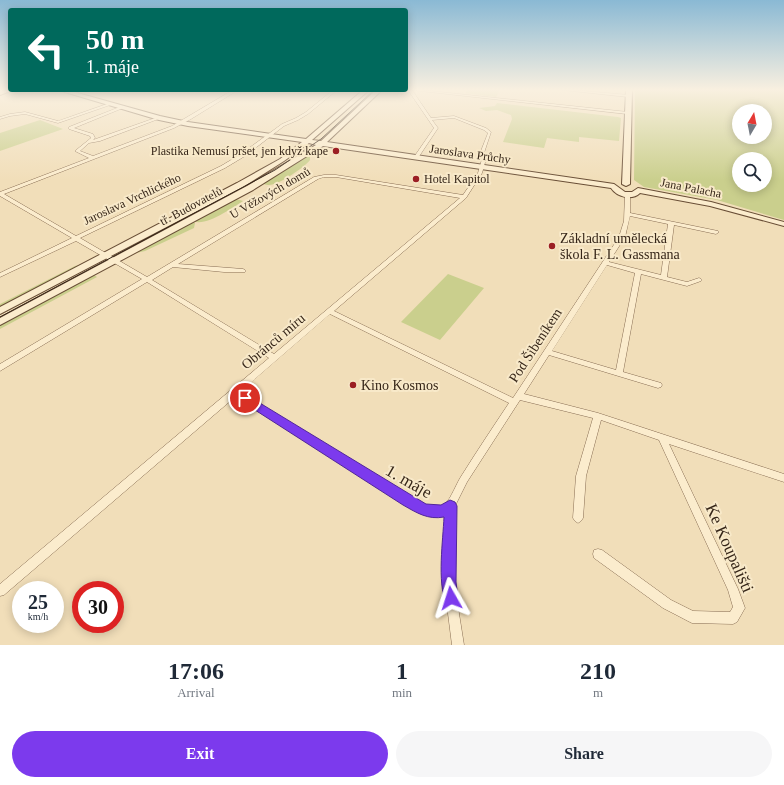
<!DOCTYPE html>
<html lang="en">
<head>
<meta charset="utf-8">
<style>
	:root { --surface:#fff; --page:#f6f6f7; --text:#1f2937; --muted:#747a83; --accent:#7c3aed }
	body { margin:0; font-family:Georgia,serif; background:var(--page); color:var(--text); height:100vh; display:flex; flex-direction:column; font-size:15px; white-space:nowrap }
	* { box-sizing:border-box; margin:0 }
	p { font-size:13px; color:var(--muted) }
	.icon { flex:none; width:22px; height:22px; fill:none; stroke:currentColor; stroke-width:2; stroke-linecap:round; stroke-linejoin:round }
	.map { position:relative; height:645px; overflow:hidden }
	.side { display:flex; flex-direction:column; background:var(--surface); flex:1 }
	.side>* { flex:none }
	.hud { position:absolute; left:8px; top:8px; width:400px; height:84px; border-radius:4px; box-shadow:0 2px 10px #0003; background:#00695c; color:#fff; overflow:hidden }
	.needle { width:26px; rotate:10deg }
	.buttons { position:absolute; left:732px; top:104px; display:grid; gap:8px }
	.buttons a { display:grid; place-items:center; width:40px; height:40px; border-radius:50%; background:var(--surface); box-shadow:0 2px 10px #0003; font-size:20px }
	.speed { position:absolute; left:12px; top:581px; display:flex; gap:8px; font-size:20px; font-weight:700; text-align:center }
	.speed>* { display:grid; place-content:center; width:52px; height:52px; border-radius:50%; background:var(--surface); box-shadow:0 2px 10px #0003; line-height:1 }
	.speed small { font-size:10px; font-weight:400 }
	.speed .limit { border:6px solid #d22; background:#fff; color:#111 }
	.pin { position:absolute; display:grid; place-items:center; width:34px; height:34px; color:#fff; margin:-17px; border:2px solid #fff; border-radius:50%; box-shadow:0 1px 4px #0007 }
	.me { position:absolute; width:44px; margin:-22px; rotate:354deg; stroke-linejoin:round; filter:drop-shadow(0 0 3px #0008) }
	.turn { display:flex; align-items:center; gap:14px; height:84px; padding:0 12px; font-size:18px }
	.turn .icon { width:52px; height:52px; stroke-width:2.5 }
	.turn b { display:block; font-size:28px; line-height:34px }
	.eta { display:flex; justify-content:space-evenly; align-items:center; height:68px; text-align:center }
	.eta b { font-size:24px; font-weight:700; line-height:28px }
	.action { display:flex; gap:8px; margin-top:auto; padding:8px 12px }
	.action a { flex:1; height:46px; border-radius:24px; background:var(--accent); color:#fff; font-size:16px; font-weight:700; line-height:46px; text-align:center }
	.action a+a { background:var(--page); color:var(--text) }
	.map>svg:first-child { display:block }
	.green { fill:#cacf8d; fill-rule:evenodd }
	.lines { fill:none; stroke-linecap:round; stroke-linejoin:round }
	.street-casing { stroke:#886d53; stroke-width:1 }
	.secondary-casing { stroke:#694e36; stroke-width:2 }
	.street { fill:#fbeccd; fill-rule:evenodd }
	.secondary { fill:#fbeccd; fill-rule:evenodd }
	.tram { stroke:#362619; stroke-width:1 }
	.route { fill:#7c3aed; stroke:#51269a }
	.poi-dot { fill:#9b1f24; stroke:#f8e9c9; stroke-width:1.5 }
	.labels { text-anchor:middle; stroke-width:4; stroke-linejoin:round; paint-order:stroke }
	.far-poi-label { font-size:12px; fill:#362619; stroke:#f8e9c9; text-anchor:end }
	.far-street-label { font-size:12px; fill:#362619; stroke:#f8e9c9 }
	.poi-label { font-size:14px; fill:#362619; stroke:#f8e9c9; text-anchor:start }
	.street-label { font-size:14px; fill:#362619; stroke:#f8e9c9 }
	.near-street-label { font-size:17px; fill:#362619; stroke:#f8e9c9 }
</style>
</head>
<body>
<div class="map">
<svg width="784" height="645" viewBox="0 0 784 645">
	<rect width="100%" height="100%" fill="#f1deb9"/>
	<!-- green -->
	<path class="green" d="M467,90H500L496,97L465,93Z
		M635,90H784V220L717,200L644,187L634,180ZM739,111H765V137H739ZM739,159H765V185H739Z
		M497,103L618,117L621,118L619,141L579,137V142L547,138L544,148L503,142L512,119L511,115L497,110L486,111L479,108L495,106Z
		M40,120L63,129L0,151V133Z
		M310,154V160C306,166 278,186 268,185C266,185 264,184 262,183Z
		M236,199L243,201C232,208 206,227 193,221Z
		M193,222L195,223L194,228L145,251L136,253Z
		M80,265L81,266L0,308V304L75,266Z
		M448,274L484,288L440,340L401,322Z
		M94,275L97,277L0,329V325Z"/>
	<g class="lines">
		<!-- street casing -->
		<g class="street-casing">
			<path id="street" d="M233,90H238L191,119L174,128L4,194L76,236L221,166L241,154L282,124L296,118L306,112L333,90H337L308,114L298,120L284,126L245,156L225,168L80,238L147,277L314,177L324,175H336L463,195L478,173L482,159L479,156L488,133L484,130L454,118L432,120L438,128L418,158H414V157L434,128L408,90H412L431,118L454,116L486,128L491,132L483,156L486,159L482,173L466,198L334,311L513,398L619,237L624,221L625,193L630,194V213L718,231L719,232L716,234L674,225L667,277L687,282L699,278L701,279L702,280L701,281L687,286L641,274L623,372L661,383L662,385L661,387L658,388L549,355L524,394L598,413L784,474V482L669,444L738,589L745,608L737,622L733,624L692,623L688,621L663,608L594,558L593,554L594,550L598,549L602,550L671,600L693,611L730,612L733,607L728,590L659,440L601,420L586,476L583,518L581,521L578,523L575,521L573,518L576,476L593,418L520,400L467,482L455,506L454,582L464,645H452L444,582L445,514C432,518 421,514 409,507L235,397L4,595L0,596V584L269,358L147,282L0,371V364L142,279L76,241L0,277V273L72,238L0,196V192L89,158L75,151L91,138L90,136L69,129V127L122,106L124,107L123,108L74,128L93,134L95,138L93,140L158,117L161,118L100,141L89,143L80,151L93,156L172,126ZM324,177H336L460,198L274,354L152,280L173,267L224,272H245L246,271L245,270L243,269L178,264L318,179ZM630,216L668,224L661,275L609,262L625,237ZM607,265L635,273L616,370L552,351ZM330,314L509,403C493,427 477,451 462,475C457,482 451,499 445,504C436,510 425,506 416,501L240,392Z
				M412,90H421L628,112L630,113L628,114Z
				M563,90H573L629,95L631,96L629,97Z
				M110,103L113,104L58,123L25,114L10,116L0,119V117L10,114L25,112L58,121Z"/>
		</g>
		<!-- secondary casing -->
		<g class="secondary-casing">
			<path id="secondary" d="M6,90H13L0,95V91Z
				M58,90H67L160,116L188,122L306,139L363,90H369L312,140L321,141L376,90H382L327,142L614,184L625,192H632L638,188L711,202L784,222V226L710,206L640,193C632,201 617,197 611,188L323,146L253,190L0,325V318L247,186L316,145L309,143L284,161L243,187L0,314V307L237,183L280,159L302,142L188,126L159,120Z
				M626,90H632L630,184L626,186L622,184Z"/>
		</g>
		<!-- street -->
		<use href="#street" class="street"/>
		<!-- secondary -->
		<use href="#secondary" class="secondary"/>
		<!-- tram -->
		<path class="tram" d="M0,317L275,170L321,139L374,90"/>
	</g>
	<!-- sky -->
	<linearGradient id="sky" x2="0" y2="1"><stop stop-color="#8ab9d4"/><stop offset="0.5" stop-color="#f9f0e0"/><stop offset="1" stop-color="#f9f0e0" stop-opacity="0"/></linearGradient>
	<rect width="784" height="180" fill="url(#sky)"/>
	<!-- route -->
	<path class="route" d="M245,394L426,504L441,505L450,500L455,502L457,506L456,582L458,598L456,603L451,605L446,603C437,582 443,540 444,517C428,520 417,513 403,505L241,401L239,398L241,395Z"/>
	<!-- markers -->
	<g class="poi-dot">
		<circle cx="336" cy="151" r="4"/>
		<circle cx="416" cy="179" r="4"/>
		<circle cx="552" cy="246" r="4"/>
		<circle cx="353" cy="385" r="4"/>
	</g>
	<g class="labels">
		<!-- far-poi labels -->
		<g class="far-poi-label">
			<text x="328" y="155">Plastika Nemusí pršet, jen když kape</text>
			<text x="424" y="183" text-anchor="start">Hotel Kapitol</text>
		</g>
		<!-- far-street labels -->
		<g class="far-street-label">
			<text transform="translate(470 154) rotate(8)" y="4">Jaroslava Průchy</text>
			<text transform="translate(691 188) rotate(11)" y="4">Jana Palacha</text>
			<text transform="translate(270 193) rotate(-30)" y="4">U Věžových domů</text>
			<text transform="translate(132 199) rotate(-25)" y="4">Jaroslava Vrchlického</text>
			<text transform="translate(191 206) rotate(-28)" y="4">tř. Budovatelů</text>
		</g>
		<!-- poi labels -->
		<g class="poi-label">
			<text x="560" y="243">Základní umělecká<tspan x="560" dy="16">škola F. L. Gassmana</tspan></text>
			<text x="361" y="390">Kino Kosmos</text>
		</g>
		<!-- street labels -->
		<g class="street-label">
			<text transform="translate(273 341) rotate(-40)" y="5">Obránců míru</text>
			<text transform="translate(535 345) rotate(-57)" y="5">Pod Šibeníkem</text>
		</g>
		<!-- near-street labels -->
		<g class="near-street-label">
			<text transform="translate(409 481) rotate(30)" y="6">1. máje</text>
			<text transform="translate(730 548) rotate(66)" y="6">Ke Koupališti</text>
		</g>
	</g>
</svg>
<div class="buttons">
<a><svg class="needle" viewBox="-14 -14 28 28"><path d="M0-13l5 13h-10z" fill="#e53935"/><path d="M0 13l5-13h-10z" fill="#747a83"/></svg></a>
<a><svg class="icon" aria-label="search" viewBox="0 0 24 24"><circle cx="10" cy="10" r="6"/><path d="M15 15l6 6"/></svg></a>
</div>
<div class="speed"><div>25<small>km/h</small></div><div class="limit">30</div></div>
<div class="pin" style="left:245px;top:398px;background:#d93025"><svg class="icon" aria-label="arrive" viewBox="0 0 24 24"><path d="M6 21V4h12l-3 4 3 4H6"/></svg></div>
<svg class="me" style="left:451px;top:598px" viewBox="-20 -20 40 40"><path d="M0-17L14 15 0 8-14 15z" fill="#7c3aed" stroke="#fff" stroke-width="4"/></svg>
<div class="hud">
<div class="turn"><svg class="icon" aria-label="left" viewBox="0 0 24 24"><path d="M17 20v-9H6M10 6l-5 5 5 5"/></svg><div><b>50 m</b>1. máje</div></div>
</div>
</div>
<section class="side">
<div class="eta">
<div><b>17:06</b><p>Arrival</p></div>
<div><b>1</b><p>min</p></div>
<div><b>210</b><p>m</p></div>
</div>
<div class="action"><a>Exit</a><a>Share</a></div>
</section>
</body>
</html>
